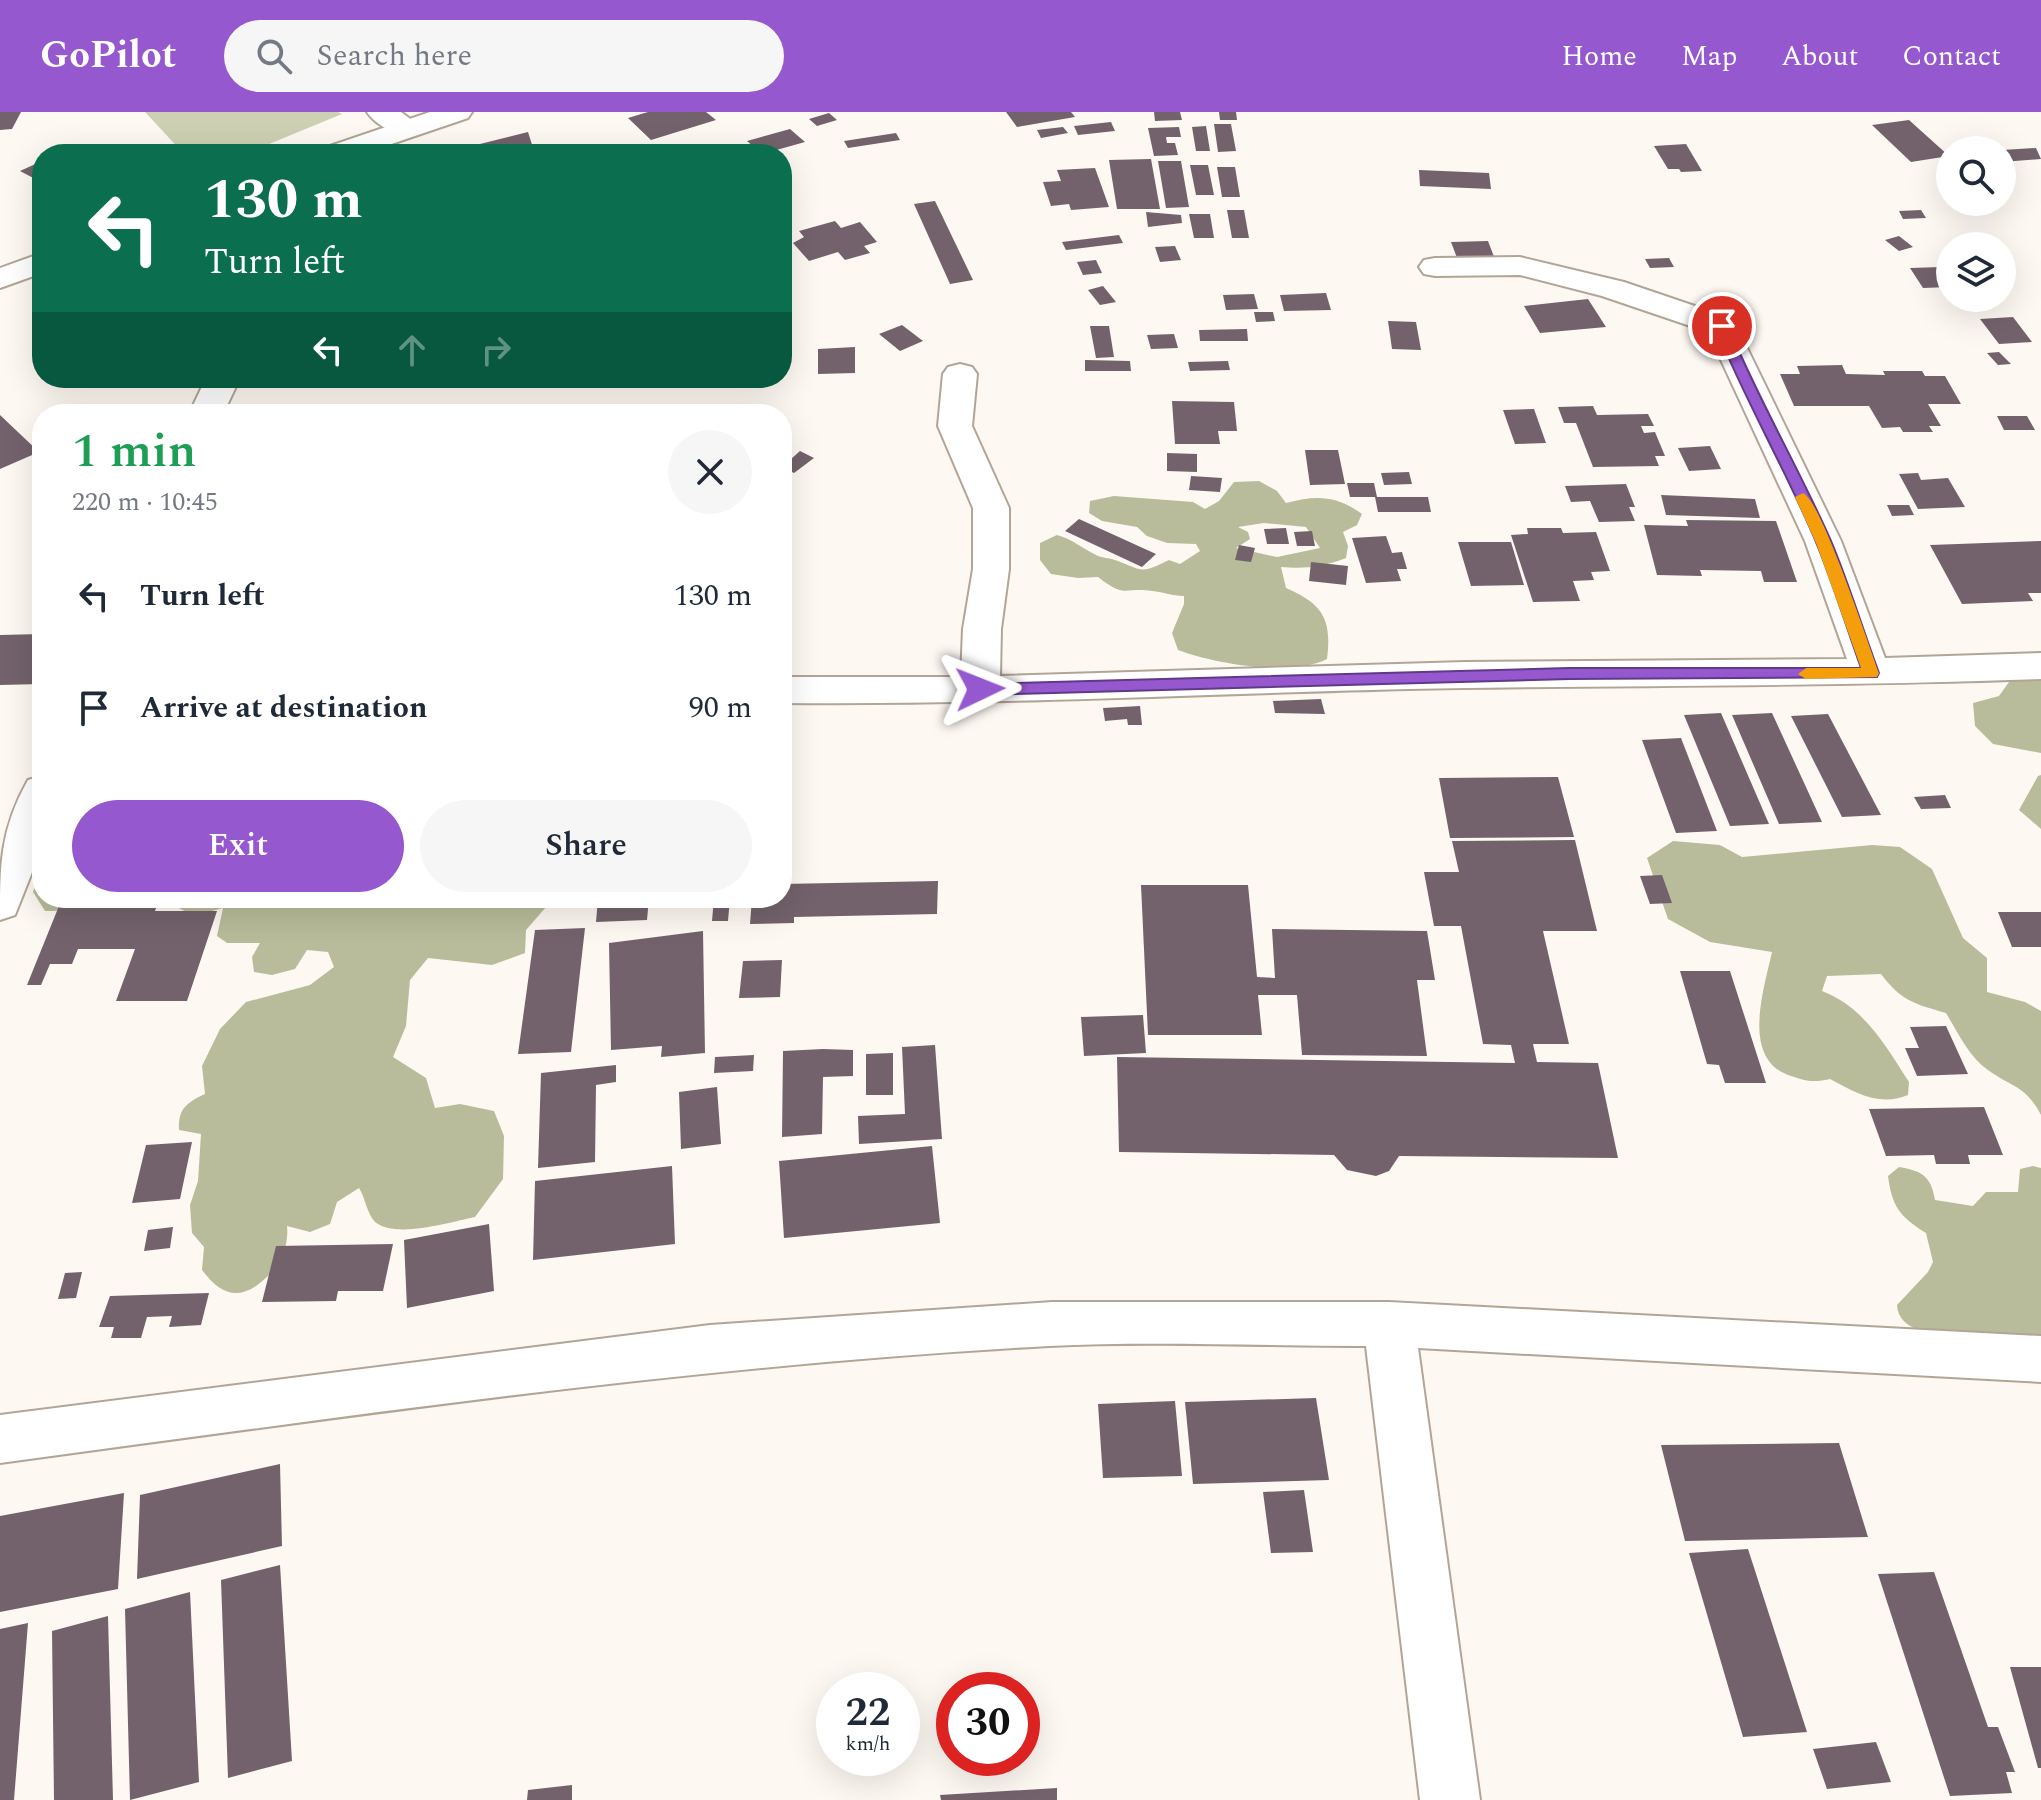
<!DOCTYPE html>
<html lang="en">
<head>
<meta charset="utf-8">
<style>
	:root { --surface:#fff; --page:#f6f6f7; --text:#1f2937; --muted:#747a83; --accent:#9558ce }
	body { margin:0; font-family:Spectral,serif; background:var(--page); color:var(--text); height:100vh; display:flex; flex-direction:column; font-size:30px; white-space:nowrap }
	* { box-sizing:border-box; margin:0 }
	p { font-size:26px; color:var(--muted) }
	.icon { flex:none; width:44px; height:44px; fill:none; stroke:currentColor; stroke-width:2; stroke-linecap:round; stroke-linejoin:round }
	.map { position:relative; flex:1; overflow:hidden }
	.panel { position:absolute; left:32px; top:292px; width:760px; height:504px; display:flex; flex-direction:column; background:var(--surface); border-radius:32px; box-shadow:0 8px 32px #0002 }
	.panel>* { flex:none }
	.top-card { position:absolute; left:32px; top:32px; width:760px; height:244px; border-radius:32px; box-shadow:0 8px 32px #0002; background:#0b6e4f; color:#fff; overflow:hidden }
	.tools { position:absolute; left:1936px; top:24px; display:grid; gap:16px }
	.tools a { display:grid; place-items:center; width:80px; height:80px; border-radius:50%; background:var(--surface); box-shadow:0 8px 32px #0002; font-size:40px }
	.speed { position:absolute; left:816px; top:1560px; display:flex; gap:16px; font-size:40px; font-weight:700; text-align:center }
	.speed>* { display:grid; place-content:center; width:104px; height:104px; border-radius:50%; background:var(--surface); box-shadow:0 8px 32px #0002; line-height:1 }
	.speed small { font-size:20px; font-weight:400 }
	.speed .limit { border:12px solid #d22; background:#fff; color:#111 }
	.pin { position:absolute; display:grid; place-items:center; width:68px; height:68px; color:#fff; margin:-34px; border:4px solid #fff; border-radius:50%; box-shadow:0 2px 8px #0007 }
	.me { position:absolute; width:88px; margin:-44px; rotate:88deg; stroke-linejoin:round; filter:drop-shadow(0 0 6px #0008) }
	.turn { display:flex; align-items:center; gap:28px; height:168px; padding:0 40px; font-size:36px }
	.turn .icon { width:104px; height:104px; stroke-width:2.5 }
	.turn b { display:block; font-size:56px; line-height:68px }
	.lanes { display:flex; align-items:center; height:76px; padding:0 40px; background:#0003; justify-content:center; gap:40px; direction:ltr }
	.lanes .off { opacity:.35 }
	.round { display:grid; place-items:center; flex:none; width:84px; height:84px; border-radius:42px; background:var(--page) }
	.headline { display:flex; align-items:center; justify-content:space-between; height:136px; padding:0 40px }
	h1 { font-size:48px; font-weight:600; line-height:60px; color:#1e9e55 }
	.action { display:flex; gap:16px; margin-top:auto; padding:16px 40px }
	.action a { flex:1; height:92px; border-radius:48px; background:var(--accent); color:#fff; font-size:32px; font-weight:600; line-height:92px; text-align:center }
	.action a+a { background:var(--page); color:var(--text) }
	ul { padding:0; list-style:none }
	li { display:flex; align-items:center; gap:24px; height:112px; padding:0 40px }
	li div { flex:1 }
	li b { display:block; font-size:30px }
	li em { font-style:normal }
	header { display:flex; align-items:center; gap:48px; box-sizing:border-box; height:112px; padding:0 40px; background:var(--accent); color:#fff }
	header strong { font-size:38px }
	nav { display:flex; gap:44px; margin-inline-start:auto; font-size:28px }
	.search { width:560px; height:72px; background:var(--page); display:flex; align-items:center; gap:20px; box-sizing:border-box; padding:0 28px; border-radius:44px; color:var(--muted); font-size:30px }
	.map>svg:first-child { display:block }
	.green { fill:#ced0b3 }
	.forest { fill:#b9bc9a; fill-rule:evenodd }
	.building { fill:#73626b }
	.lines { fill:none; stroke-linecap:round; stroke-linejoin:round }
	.street-casing { stroke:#b2a596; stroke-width:4 }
	.secondary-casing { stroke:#b2a596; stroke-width:4 }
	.street { fill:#fff; fill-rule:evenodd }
	.secondary { fill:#fff; fill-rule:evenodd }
	.route { fill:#9558ce; stroke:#613986; stroke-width:2 }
	.slow { fill:#f59e0b }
</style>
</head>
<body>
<header>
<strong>GoPilot</strong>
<div class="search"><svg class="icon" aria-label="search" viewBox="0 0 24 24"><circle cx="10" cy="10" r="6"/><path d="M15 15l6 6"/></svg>Search here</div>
<nav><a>Home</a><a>Map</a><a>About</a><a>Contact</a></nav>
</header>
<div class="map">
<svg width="2041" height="1688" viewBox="0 0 2041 1688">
	<rect width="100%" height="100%" fill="#fef8f2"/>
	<!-- green -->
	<path class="green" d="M145,0H338L342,2L245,42H184Z"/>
	<!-- forest -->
	<path class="forest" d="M1259,369L1277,379L1286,391C1316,383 1336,383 1362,402L1357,413L1343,420L1348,434L1346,446C1322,455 1306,457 1281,455L1286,476C1323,492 1332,507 1327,547C1292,565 1215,552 1178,538L1172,521L1184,492V484C1172,484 1164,480 1152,479C1124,475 1126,487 1098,465L1078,466L1051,462L1040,448V431L1057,423C1072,427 1082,436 1096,443C1102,446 1109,446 1115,448C1143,458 1139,463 1169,448L1180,452L1200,439L1196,432L1167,431L1147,424L1137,415L1102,409L1089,401L1090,389L1114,384L1193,390L1205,397L1219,389L1234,370ZM1264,411L1306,415L1320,436L1277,445L1236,436L1250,427L1248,420L1238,415Z
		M2041,545V641L1993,632L1975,614L1973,591L1999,584L2014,563Z
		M2041,663V717L2019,698L2038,664Z
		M1673,729L1720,733L1742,745L1872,733L1900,735L1932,757L1963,826L1987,846V880L2025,890L2041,899V1003C2025,973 2013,976 1988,958C1969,945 1958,921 1946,901C1915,892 1901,889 1881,862L1827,864L1822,879C1864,895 1885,933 1909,970L1908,983C1879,995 1856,981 1830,967C1813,971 1805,969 1788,963C1741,945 1764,877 1772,840L1710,830L1668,807L1647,746Z
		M42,750V786H554L526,818L525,841L492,853L428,846L410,868L406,914L393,945L426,966L435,996L460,992L494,999L504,1024L503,1067L475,1105C450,1110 396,1127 375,1110C367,1102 365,1085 359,1076L337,1090L330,1112L310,1120L287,1114C289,1134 281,1150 268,1164C242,1189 223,1186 202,1158L204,1135L192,1121L190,1093L198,1069L201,1022L179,1018C178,997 186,991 205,982L202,954L220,917L246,890L310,873L334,855L328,840L307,838L295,857L272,863L254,860L252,845L260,831H227L217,824L223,796L194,804L171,792L126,798L45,799L33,780Z
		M2033,1054L2041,1056V1225C2012,1220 1899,1240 1897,1193L1928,1160L1933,1150L1926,1121C1899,1104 1892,1094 1888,1064L1899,1055C1922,1059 1931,1064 1935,1088L1973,1094L1986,1080H2018L2020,1057Z"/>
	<!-- building -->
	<path class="building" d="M0,0H21L12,17L0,18Z
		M648,0H706L716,8L651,28L628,6Z
		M1006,0H1071L1075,5L1017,15Z
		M1154,0H1180L1182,8L1155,9Z
		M1219,0H1236L1237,8H1220Z
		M829,1L837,8L817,14L809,7Z
		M1909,8L1949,44L1911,50L1872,13Z
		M1111,10L1115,19L1078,23L1074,14Z
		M1214,12H1231L1236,39L1218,40Z
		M1206,14L1210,39H1196L1192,15Z
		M1063,15L1068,21L1041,26L1037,18Z
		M1179,15L1181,25H1166L1167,31H1175L1178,43L1154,44L1148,16Z
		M790,17L805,30L762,42L747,29Z
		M528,20L535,42H452V39Z
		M896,21L900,28L848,36L844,29Z
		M1686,32L1702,59L1681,60L1679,57H1668L1654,34Z
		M2036,36L2041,47L2002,50V38Z
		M1151,47L1160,97H1117L1109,48Z
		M42,49V68L39,69L20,59Z
		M1158,49H1181L1189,95L1166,96Z
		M1190,53H1208L1214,83H1196Z
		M1217,55H1235L1240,85H1222Z
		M1095,56L1109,95L1071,98L1069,92L1051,94L1043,70L1061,69L1057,58Z
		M1419,58L1489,61L1491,77L1420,74Z
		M935,89L973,168L950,172L914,92Z
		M1227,98H1244L1249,126H1232Z
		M1921,98L1926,106L1903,107L1899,99Z
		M1146,100L1181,103L1182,111L1148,115Z
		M1189,102H1210L1214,126H1194Z
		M835,109L841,116L860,110L877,130L864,134L870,141L845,148L838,140L809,149L793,131L804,125L799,119Z
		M1119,123L1123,131L1066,138L1062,130Z
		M1899,124L1913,135L1899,139L1885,128Z
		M1488,129L1496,150L1459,151L1451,130Z
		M1175,134L1181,148L1160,150L1155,135Z
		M1669,146L1674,155L1650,156L1645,147Z
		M1096,148L1102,161L1083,163L1077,150Z
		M1941,155L1950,167V175L1923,176L1910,156Z
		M1103,174L1116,190L1100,193L1088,178Z
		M1326,181L1331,198L1284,199L1280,183Z
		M1254,182L1258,197L1226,198L1223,183Z
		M1588,187L1606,215L1540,221L1524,194Z
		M1254,200H1273L1275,209L1256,210Z
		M2013,205L2032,230L1999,232L1980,207Z
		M1388,209L1416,210L1421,238L1392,237Z
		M902,213L923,229L900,239L879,222Z
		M1090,214H1109L1114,245L1096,246Z
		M1247,217L1248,229H1200L1199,218Z
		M1174,222L1178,236L1151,237L1147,223Z
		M855,235V261L818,262V237Z
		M1999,240L2011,252L1998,253L1987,241Z
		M1085,248L1130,249L1131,259H1085Z
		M1228,249L1230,258L1190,259L1188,250Z
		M1842,253L1846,262L1885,263L1883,259H1922L1925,264H1945L1961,292H1928L1941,314H1929L1933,320H1903L1900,315L1882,316L1869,294H1794L1780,262H1800L1797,254Z
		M1172,289L1234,290L1237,319H1218L1220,332H1175Z
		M1593,294L1597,303L1648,302L1654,314H1641L1644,321L1655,320L1665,344H1655L1659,354L1593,355L1576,311H1564L1558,295Z
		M1534,297L1546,331L1515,332L1503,298Z
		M0,303L39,340L0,357Z
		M1997,304H2027L2035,318H2004Z
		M1710,334L1721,357L1689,359L1678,336Z
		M1305,338H1338L1345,372L1310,373Z
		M800,339L814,346L794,361L782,355Z
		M1167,341L1197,342V360L1167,359Z
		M1409,360L1412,372L1384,373L1381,361Z
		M1918,361L1921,368L1948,366L1965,395L1918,397L1899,362Z
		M1191,364L1222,366L1220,380L1189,378Z
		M1347,371H1374L1377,385H1350Z
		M1626,372L1635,395H1629L1635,409L1599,410L1590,389L1571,390L1565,374Z
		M1661,383L1755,387L1760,406L1666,403Z
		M1375,385H1428L1431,400H1378Z
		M1887,393H1909L1914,403L1892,404Z
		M1079,407L1156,442L1142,455L1065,419Z
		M1686,408L1776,409L1797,470H1764L1761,459L1700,458L1702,464L1657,463L1644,413L1688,414Z
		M1286,416L1289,432H1267L1264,417Z
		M1527,416H1561L1563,421L1596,420L1610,459L1591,460L1594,468L1573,469L1580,489L1533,490L1511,423L1528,422Z
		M1312,419L1315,434H1297L1294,420Z
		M1386,424L1392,441L1402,440L1407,457H1397L1401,469L1366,471L1352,426Z
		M2041,429V481H2028L2033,489L1962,492L1930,433Z
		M1458,430H1511L1524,473L1471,474Z
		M1239,433L1255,436L1251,450L1235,448Z
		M1311,450L1348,454L1346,473L1309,469Z
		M42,522V572L0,573V523Z
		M1321,587L1325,602L1275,601L1273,589Z
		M1140,594L1142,613H1128L1127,607L1105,609L1103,596Z
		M1721,601L1769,712L1730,714L1684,603Z
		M1772,601L1822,710L1779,712L1732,603Z
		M1828,602L1881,703L1842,705L1791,604Z
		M1681,626L1717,719L1676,721L1642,628Z
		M1558,665L1574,725L1450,726L1439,666Z
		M1945,683L1951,696L1921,697L1914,685Z
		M1575,728L1597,819H1543L1569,932H1533L1537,950L1598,951L1618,1046L1399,1044L1389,1059L1376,1064L1347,1058L1334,1043L1119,1040L1117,945L1515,951L1511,933L1483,932L1461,814H1434L1424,760H1459L1452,729Z
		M1662,763L1672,791L1650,792L1640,764Z
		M938,769L937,802L794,805V811L750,812L752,786H782V772Z
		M1141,773H1248L1257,865L1275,866L1272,817L1427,819L1435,868H1417L1427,944L1302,943L1297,883H1258L1262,923H1148Z
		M598,786H649L647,808L596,810Z
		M714,786H730L728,809H712Z
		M159,788L155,799H217L187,889H116L135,837H78L72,852H50L41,873H27L61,789Z
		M1998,800H2041V835H2012Z
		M585,816L571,940L518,942L535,818Z
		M703,819L705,941L661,945L662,934L611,938L609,831Z
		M782,848L780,885L739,886L743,849Z
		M1680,859H1730L1766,971H1725L1719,953L1707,952Z
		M1143,903L1146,941L1084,944L1081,905Z
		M1946,914L1968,962L1917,964L1905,936H1919L1910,915Z
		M935,933L942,1027L859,1032L858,1004L905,1002L902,935Z
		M823,937L853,938V964L823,965L822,1022L782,1025L783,939Z
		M893,941V983H866V942Z
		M754,943L753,959L714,961L715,945Z
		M616,953V970L596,973L595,1050L538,1056L541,961Z
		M717,975L721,1032L681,1037L679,980Z
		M1984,995L2003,1043H1968L1970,1052H1936L1934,1043L1886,1044L1869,997Z
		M192,1030L180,1087L132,1091L146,1033Z
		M932,1034L940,1111L784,1126L779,1049Z
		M672,1054L675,1132L533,1148L535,1069Z
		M489,1112L494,1179L407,1196L404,1128Z
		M173,1115L170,1136L144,1139L148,1118Z
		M393,1132L383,1179H338L336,1189L262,1190L276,1134Z
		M82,1160L76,1186L58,1187L65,1161Z
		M209,1181L201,1213L169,1215L172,1204L147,1205L141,1226H111L114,1215H99L110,1184Z
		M1316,1286L1329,1368L1193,1372L1185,1290Z
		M1175,1289L1182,1364L1103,1366L1098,1292Z
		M1839,1331L1868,1425L1685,1429L1661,1333Z
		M280,1352L282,1434L137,1467L140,1383Z
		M1304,1378L1313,1440L1271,1441L1263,1380Z
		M124,1381L118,1477L0,1500V1404Z
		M1748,1437L1807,1620L1743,1625L1689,1441Z
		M280,1453L292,1649L228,1666L221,1468Z
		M1934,1460L1988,1615H1998L2015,1660H2006L2012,1681L1950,1684L1878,1462Z
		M190,1480L199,1670L130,1688L125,1497Z
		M108,1504L113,1688H54L52,1519Z
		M28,1511L14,1688H0V1517Z
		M2010,1555H2041V1656H2038Z
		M1876,1630L1891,1670L1827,1677L1813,1637Z
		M572,1673V1688H527L528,1678Z
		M1057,1676V1688H941L940,1683Z"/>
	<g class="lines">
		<!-- street casing -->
		<g class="street-casing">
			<path id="street" d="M367,0H401L422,16L418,22C401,26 377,15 367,0Z
				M1520,145L1624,170L1733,207L1841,429L1885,546L2041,541V567C1830,575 1620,573 1409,577C1200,582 991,593 782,591V565H961L963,517L973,457V396L938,314L943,262L948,255L960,252L972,255L977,262L972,314L1009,396V457L1001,517L1000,564L1465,550L1847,547L1805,429L1708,220L1602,184L1520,163L1435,164L1424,162L1419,155L1424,148L1435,146Z
				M206,266H240L223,302H189Z
				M42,664V735L15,803L0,808C0,753 0,718 28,668Z
				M1052,1190H1389L2041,1224V1270L1418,1236L1480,1688H1420L1366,1234C1261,1234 1154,1229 1049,1234C696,1253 350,1304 0,1351V1303L710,1213Z"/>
		</g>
		<!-- secondary casing -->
		<g class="secondary-casing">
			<path id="secondary" d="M430,0H472L468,6L362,42H319L324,36Z
				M42,141V161L0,176V156Z"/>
		</g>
		<!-- street -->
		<use href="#street" class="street"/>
		<!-- secondary -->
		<use href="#secondary" class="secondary"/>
	</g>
	<!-- route -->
	<path class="route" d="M1722,210L1728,214C1758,287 1799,356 1831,429C1849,472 1863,518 1879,561L1877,565L1569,567L980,583L972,577L980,572L1569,556H1861C1846,514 1833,471 1816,430C1785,356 1744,287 1715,214Z"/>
	<!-- slow -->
	<path class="slow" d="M1803,381C1821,388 1869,534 1879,561L1877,565L1806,567L1798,562L1806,556H1861L1816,431L1795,385Z"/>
</svg>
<div class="tools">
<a><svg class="icon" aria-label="search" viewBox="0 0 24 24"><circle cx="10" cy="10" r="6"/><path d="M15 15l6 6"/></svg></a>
<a><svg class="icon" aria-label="layers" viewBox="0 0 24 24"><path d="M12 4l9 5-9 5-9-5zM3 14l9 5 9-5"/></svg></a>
</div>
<div class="speed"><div>22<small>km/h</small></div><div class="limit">30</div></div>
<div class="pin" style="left:1722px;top:214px;background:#d93025"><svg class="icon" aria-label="arrive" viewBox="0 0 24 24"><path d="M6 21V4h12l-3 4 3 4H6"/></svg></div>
<svg class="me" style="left:980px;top:577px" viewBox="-20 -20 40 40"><path d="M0-17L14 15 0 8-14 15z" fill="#9558ce" stroke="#fff" stroke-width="4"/></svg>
<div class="top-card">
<div class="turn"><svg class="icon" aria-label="left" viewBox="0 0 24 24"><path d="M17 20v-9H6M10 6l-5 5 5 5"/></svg><div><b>130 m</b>Turn left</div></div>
<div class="lanes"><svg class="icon" aria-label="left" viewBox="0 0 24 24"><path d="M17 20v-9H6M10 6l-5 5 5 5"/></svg><svg class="icon off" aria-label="ahead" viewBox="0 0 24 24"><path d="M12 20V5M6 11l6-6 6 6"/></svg><svg class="icon off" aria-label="right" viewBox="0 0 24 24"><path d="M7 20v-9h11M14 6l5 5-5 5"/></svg></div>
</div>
<section class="panel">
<div class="headline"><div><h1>1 min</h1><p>220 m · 10:45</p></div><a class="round"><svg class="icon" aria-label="close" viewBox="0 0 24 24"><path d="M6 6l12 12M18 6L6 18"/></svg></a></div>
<ul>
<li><svg class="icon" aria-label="left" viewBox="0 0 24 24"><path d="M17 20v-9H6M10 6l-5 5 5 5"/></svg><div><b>Turn left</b></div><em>130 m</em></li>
<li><svg class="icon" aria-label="arrive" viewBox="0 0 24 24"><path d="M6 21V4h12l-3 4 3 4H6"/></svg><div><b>Arrive at destination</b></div><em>90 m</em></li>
</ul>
<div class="action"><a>Exit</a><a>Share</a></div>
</section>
</div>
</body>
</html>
